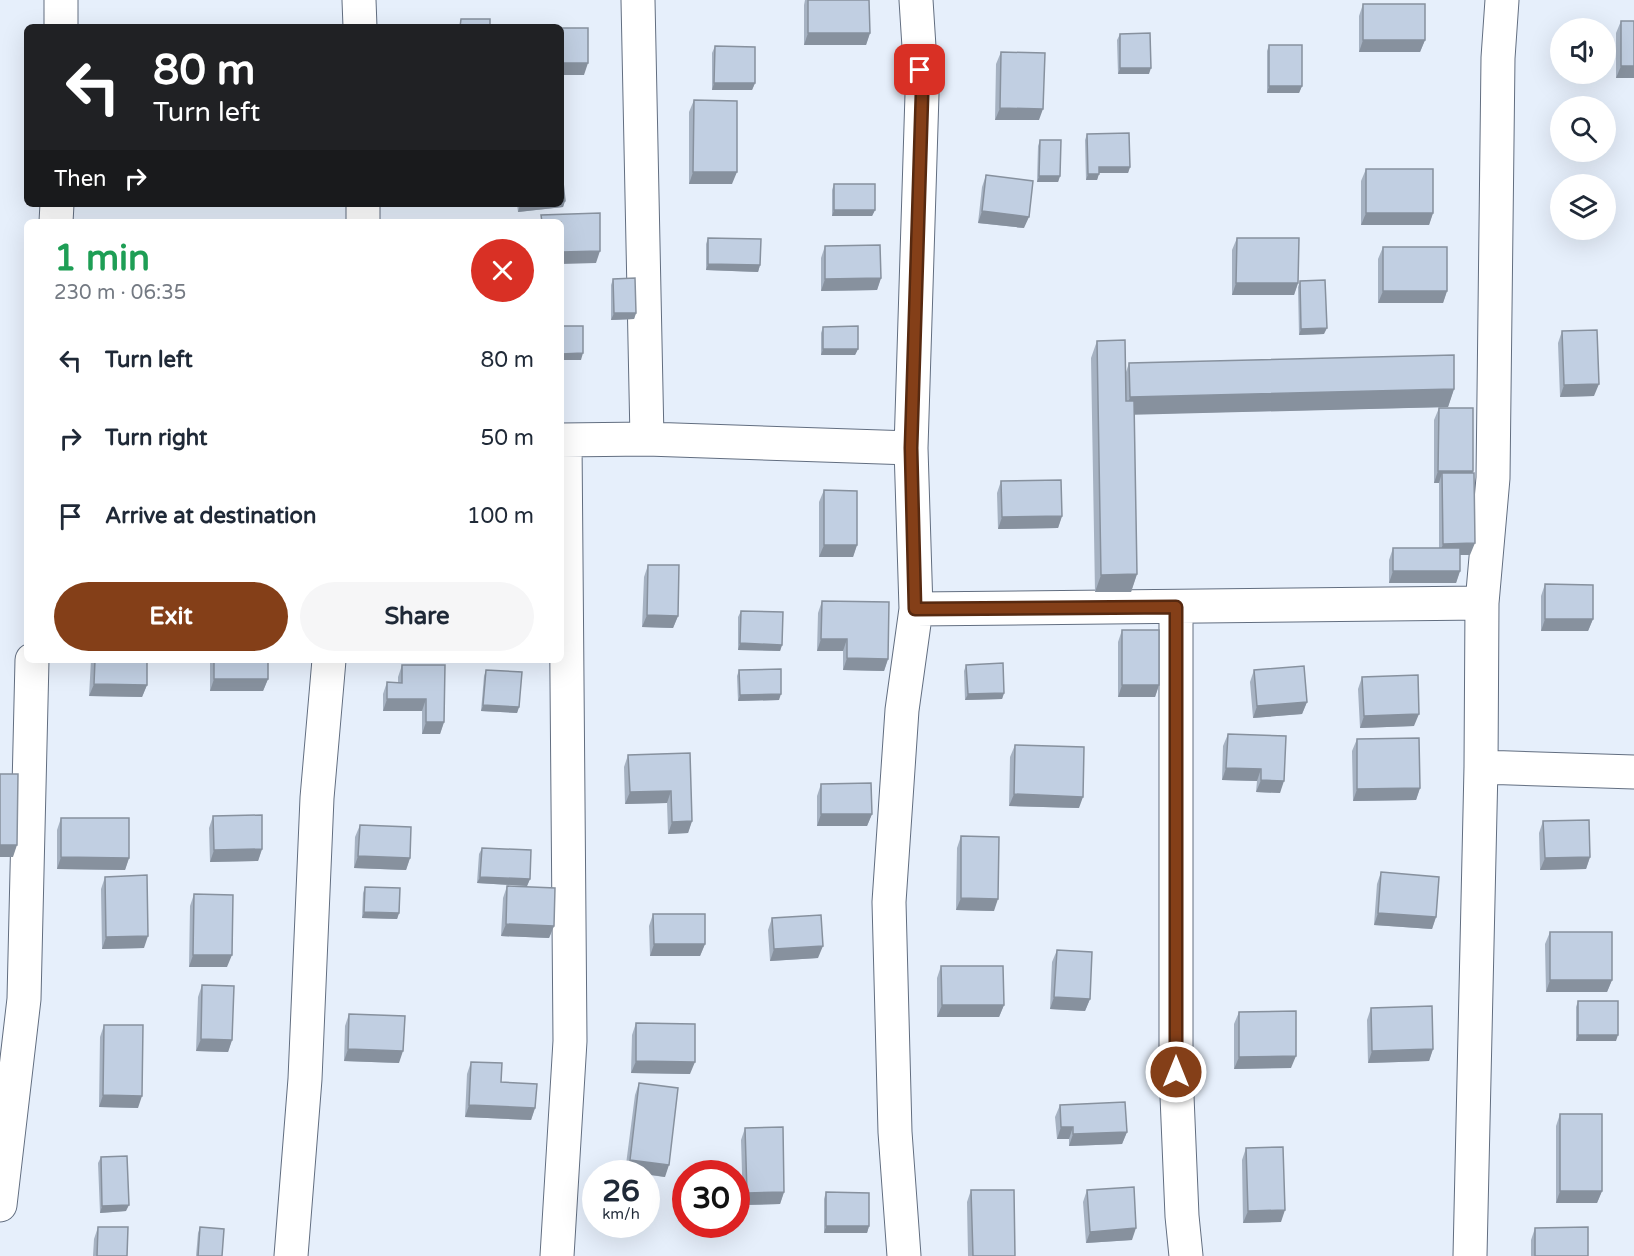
<!DOCTYPE html>
<html lang="en">
<head>
<meta charset="utf-8">
<style>
	:root { --surface:#fff; --page:#f6f6f7; --text:#1f2937; --muted:#747a83; --accent:#843f18 }
	body { margin:0; font-family:"Varela Round",sans-serif; background:var(--page); color:var(--text); height:100vh; display:flex; flex-direction:column; font-size:22px; white-space:nowrap }
	* { box-sizing:border-box; margin:0 }
	p { font-size:20px; color:var(--muted) }
	.icon { flex:none; width:33px; height:33px; fill:none; stroke:currentColor; stroke-width:2; stroke-linecap:round; stroke-linejoin:round }
	.map { position:relative; flex:1; overflow:hidden }
	.panel { position:absolute; left:24px; top:219px; width:540px; height:444px; display:flex; flex-direction:column; background:var(--surface); border-radius:9px; box-shadow:0 6px 24px #0002 }
	.panel>* { flex:none }
	.guide { position:absolute; left:24px; top:24px; width:540px; height:183px; border-radius:9px; box-shadow:0 6px 24px #0002; background:#202124; color:#fff; overflow:hidden }
	.fabs { position:absolute; left:1550px; top:18px; display:grid; gap:12px }
	.fabs a { display:grid; place-items:center; width:66px; height:66px; border-radius:50%; background:var(--surface); box-shadow:0 6px 24px #0002; font-size:30px }
	.speed { position:absolute; left:582px; top:1160px; display:flex; gap:12px; font-size:30px; font-weight:700; text-align:center }
	.speed>* { display:grid; place-content:center; width:78px; height:78px; border-radius:50%; background:var(--surface); box-shadow:0 6px 24px #0002; line-height:1 }
	.speed small { font-size:15px; font-weight:400 }
	.speed .limit { border:9px solid #d22; background:#fff; color:#111 }
	.pin { position:absolute; display:grid; place-items:center; width:51px; height:51px; color:#fff; margin:-26px; border-radius:12px; box-shadow:0 3px 9px #0006 }
	.me { position:absolute; width:66px; margin:-33px; rotate:0deg; stroke-linejoin:round; filter:drop-shadow(0 0 4px #0008) }
	.turn { display:flex; align-items:center; gap:21px; height:126px; padding:0 30px; font-size:27px }
	.turn .icon { width:78px; height:78px; stroke-width:2.5 }
	.turn b { display:block; font-size:42px; line-height:51px }
	.then { display:flex; align-items:center; height:57px; padding:0 30px; background:#0003; gap:12px; font-size:22px }
	.round { display:grid; place-items:center; flex:none; width:63px; height:63px; border-radius:32px; background:var(--page) }
	.head { display:flex; align-items:center; justify-content:space-between; height:102px; padding:0 30px }
	h1 { font-size:36px; font-weight:700; line-height:45px; color:#1e9e55 }
	.button { display:flex; gap:12px; margin-top:auto; padding:12px 30px }
	.button a { flex:1; height:69px; border-radius:36px; background:var(--accent); color:#fff; font-size:24px; font-weight:700; line-height:69px; text-align:center }
	.button a+a { background:var(--page); color:var(--text) }
	ul { padding:0; list-style:none }
	li { display:flex; align-items:center; gap:18px; height:78px; padding:0 30px }
	li div { flex:1 }
	li b { display:block; font-size:22px }
	li em { font-style:normal }
	.map>svg:first-child { display:block }
	.lines { fill:none; stroke-linecap:round; stroke-linejoin:round }
	.minor-casing { stroke:#626e80; stroke-width:35 }
	.minor { stroke:#fff; stroke-width:33 }
	.wall { fill:#a6b2c2 }
	.shaded-wall { fill:#87919e }
	.building { fill:#c1cfe2; stroke:#87919e; stroke-width:1.5 }
	.route-casing { stroke:#562910; stroke-width:15 }
	.route { stroke:#843f18; stroke-width:10 }
</style>
</head>
<body>
<div class="map">
<svg width="1634" height="1256" viewBox="0 0 1634 1256">
	<rect width="100%" height="100%" fill="#e6effb"/>
	<g class="lines">
		<!-- minor casing -->
		<g class="minor-casing">
			<path id="minor" d="M359,0L360,27
				M638,0L647,439
				M61,27V0
				M56,222L57,204
				M363,222V204
				M561,440L647,439L911,448
				M1176,607V1072L1182,1216L1186,1256
				M916,609L1482,603
				M1481,767L1634,772
				M0,1205L24,999L32,660
				M291,1256L305,1079L317,798L329,660
				M557,1256L570,1041L565,440
				M904,1256L895,1132L889,902L902,710L916,609L911,448L922,94L916,0
				M1470,1256L1481,767L1482,603L1493,478L1498,58L1502,0"/>
		</g>
		<!-- minor -->
		<use href="#minor" class="minor"/>
	</g>
	<!-- wall -->
	<path class="wall" d="M805,0H869L870,33L866,45H804V5Z
		M1363,4L1425,40L1420,52H1359V16Z
		M1621,21L1634,78H1616V33Z
		M1120,34L1149,74H1118L1117,40Z
		M1269,45L1302,86L1299,93H1267V51Z
		M715,46L755,83L752,90H712V53Z
		M1001,52L1039,120H995L996,64Z
		M694,100L732,184H689V112Z
		M1087,134L1130,167L1128,173H1099L1097,180H1086L1085,140Z
		M1040,140L1060,176L1058,182H1037L1038,146Z
		M1366,169L1433,213L1429,225H1361V181Z
		M986,175L1024,228L978,223L982,187Z
		M834,184L875,210L872,216H832V190Z
		M565,201L563,207L518,212L517,204H561Z
		M708,238L760,265L758,272L706,270V244Z
		M1237,238L1298,283L1294,295H1232V250Z
		M825,246L881,278L877,290L821,291V258Z
		M1383,247L1447,291L1443,303H1378V259Z
		M613,279L636,313L634,319L611,320V285Z
		M1300,281L1324,334L1299,335L1298,287Z
		M823,327L858,349L855,355H821V333Z
		M1562,331L1594,396L1560,397L1558,343Z
		M1097,341L1126,372L1129,363L1454,389L1448,407L1134,414L1137,574L1131,592H1095L1091,358Z
		M1439,408L1473,471L1470,555H1460V571L1456,583H1389V560L1393,548H1439V483H1434V420Z
		M1001,481L1062,516L1058,528L998,529L997,493Z
		M824,490L857,545L853,557H819V502Z
		M648,565L678,616L673,628L642,627L644,577Z
		M1545,584L1593,619L1588,631H1541V596Z
		M822,601L888,659L884,671L843,670V651H817L818,613Z
		M741,611L782,645L780,651L738,650V617Z
		M1122,630L1159,685L1155,697H1118V642Z
		M91,660H147V685L142,697L89,696Z
		M210,660H268V679L263,691H210Z
		M402,665L444,722L440,734H422V711H383V694L387,682L398,683V677Z
		M966,665L1004,693L1002,699L965,700L964,671Z
		M486,670L519,707L517,713L481,711L484,676Z
		M739,670L779,700L738,701L737,676Z
		M1254,670L1307,702L1302,714L1253,718L1250,682Z
		M1362,677L1414,726L1360,728L1358,689Z
		M1228,734L1286,736L1280,793L1256,792L1257,781L1222,780L1223,746Z
		M1357,739L1420,788L1416,800L1353,801L1352,751Z
		M1015,745L1079,808L1009,806L1010,757Z
		M690,753L692,821L688,833L668,834L667,803L625,804L624,767L628,755Z
		M821,784L872,814L867,826H817V796Z
		M213,816L262,849L258,861L210,862L209,828Z
		M61,818L129,858L125,870L57,869V830Z
		M1543,821L1590,857L1586,869L1540,870L1539,833Z
		M360,825L410,858L406,870L354,868L355,837Z
		M961,836L994,911L956,910L957,848Z
		M482,848L530,879L527,886L477,883L479,854Z
		M1381,872L1436,917L1432,929L1374,925L1377,884Z
		M105,877L144,948L102,949L101,889Z
		M507,886L554,926L549,938L501,936L503,898Z
		M365,887L399,913L397,919L362,918L363,893Z
		M194,894L227,967H189L190,906Z
		M653,914L705,944L700,956H650L649,926Z
		M772,918L818,958L770,961L768,930Z
		M1550,932L1612,980L1607,992H1546L1545,944Z
		M1057,950L1090,999L1085,1011L1050,1009L1052,962Z
		M941,966L1004,1005L999,1017H937V978Z
		M202,985L232,1040L228,1052L196,1051L198,997Z
		M1578,1001L1616,1041H1576V1007Z
		M1371,1008L1433,1049L1429,1061L1368,1063L1367,1020Z
		M1239,1012L1291,1068L1234,1069V1024Z
		M349,1014L399,1063L344,1061L345,1026Z
		M636,1023L690,1074L631,1073L632,1035Z
		M104,1025L138,1108L99,1107L100,1037Z
		M471,1062L501,1082L535,1108L531,1120L465,1117L467,1074Z
		M639,1083L665,1177L625,1172L635,1095Z
		M1060,1105L1127,1132L1122,1144L1069,1146V1139H1057L1055,1117Z
		M1560,1114L1602,1191L1597,1203H1556V1126Z
		M745,1128L784,1192L780,1204L743,1205L741,1140Z
		M1246,1148L1281,1222L1243,1223L1242,1160Z
		M101,1157L126,1211L100,1213L98,1163Z
		M971,1190L1015,1256H968L967,1202Z
		M1087,1190L1132,1240L1086,1243L1083,1202Z
		M826,1192L869,1226L867,1233H824V1199Z
		M98,1227L127,1256H93L94,1239Z
		M200,1227L222,1256H196L198,1233Z
		M1535,1228L1588,1256H1531V1240Z"/>
	<!-- shaded-wall -->
	<path class="shaded-wall" d="M808,33H870L866,45H804Z
		M1363,40H1425L1420,52H1359Z
		M561,63H588L584,75H561Z
		M1621,66H1634V78H1616Z
		M1120,68H1151L1149,74H1118Z
		M714,83H755L752,90H712Z
		M1269,86H1302L1299,93H1267Z
		M1000,108L1043,109L1039,120H995Z
		M1099,167H1130L1128,173H1097Z
		M693,172H737L732,184H689Z
		M1088,174H1099L1097,180H1086Z
		M1039,176H1060L1058,182H1037Z
		M565,201L563,207L518,212L520,205L535,204H561V202Z
		M116,204H167L116,205Z
		M834,210H875L872,216H832Z
		M982,211L1029,217L1024,228L978,223Z
		M1366,213H1433L1429,225H1361Z
		M600,251L596,263L561,264V252Z
		M708,264L760,265L758,272L706,270Z
		M881,278L877,290L821,291L825,279Z
		M1236,283H1298L1294,295H1232Z
		M1383,291H1447L1443,303H1378Z
		M614,313H636L634,319L611,320Z
		M1327,328L1324,334L1299,335L1301,329Z
		M823,349H858L855,355H821Z
		M583,353L581,360H561V354Z
		M1599,384L1594,396L1560,397L1564,385Z
		M1454,389L1448,407L1124,415L1130,397Z
		M1438,471H1473L1469,483L1442,473L1439,483H1434Z
		M1062,516L1058,528L998,529L1002,517Z
		M1475,543L1470,555H1439L1443,544Z
		M824,545H857L853,557H819Z
		M1393,571H1460L1456,583H1389Z
		M1137,574L1131,592H1095L1101,575Z
		M647,615L678,616L673,628L642,627Z
		M1545,619H1593L1588,631H1541Z
		M821,639H847L843,651H817Z
		M740,643L782,645L780,651L738,650Z
		M847,658L888,659L884,671L843,670Z
		M214,679H268L263,691H210Z
		M94,684L147,685L142,697L89,696Z
		M1122,685H1159L1155,697H1118Z
		M1004,693L1002,699L965,700L968,694Z
		M781,694L779,700L738,701L740,695Z
		M387,699H426L422,711H383Z
		M1307,702L1302,714L1253,718L1257,706Z
		M483,705L519,707L517,713L481,711Z
		M1419,714L1414,726L1360,728L1364,716Z
		M426,722H444L440,734H422Z
		M1226,768L1261,769L1257,781L1222,780Z
		M1261,780L1284,781L1280,793L1256,792Z
		M1420,788L1416,800L1353,801L1357,789Z
		M671,791L667,803L625,804L630,792Z
		M1014,794L1083,797L1079,808L1009,806Z
		M821,814H872L867,826H817Z
		M692,821L688,833L668,834L672,822Z
		M0,845H17L13,857H0Z
		M262,849L258,861L210,862L214,850Z
		M358,856L410,858L406,870L354,868Z
		M61,857L129,858L125,870L57,869Z
		M1590,857L1586,869L1540,870L1545,858Z
		M480,877L530,879L527,886L477,883Z
		M961,898L998,899L994,911L956,910Z
		M364,912L399,913L397,919L362,918Z
		M1378,913L1436,917L1432,929L1374,925Z
		M506,924L554,926L549,938L501,936Z
		M148,936L144,948L102,949L106,937Z
		M654,944H705L700,956H650Z
		M823,946L818,958L770,961L774,949Z
		M193,955H232L227,967H189Z
		M1550,980H1612L1607,992H1546Z
		M1054,997L1090,999L1085,1011L1050,1009Z
		M942,1005H1004L999,1017H937Z
		M1578,1035H1618L1616,1041H1576Z
		M201,1039L232,1040L228,1052L196,1051Z
		M348,1049L403,1051L399,1063L344,1061Z
		M1433,1049L1429,1061L1368,1063L1372,1051Z
		M1296,1056L1291,1068L1234,1069L1239,1057Z
		M636,1061L695,1062L690,1074L631,1073Z
		M103,1095L142,1096L138,1108L99,1107Z
		M469,1105L535,1108L531,1120L465,1117Z
		M1061,1127H1073L1069,1139H1057Z
		M1127,1132L1122,1144L1069,1146L1073,1134Z
		M630,1160L669,1165L665,1177L646,1174V1173L625,1172Z
		M1560,1191H1602L1597,1203H1556Z
		M784,1192L780,1204L743,1205L747,1193Z
		M129,1205L126,1211L100,1213L102,1206Z
		M1285,1210L1281,1222L1243,1223L1248,1211Z
		M826,1226H869L867,1233H824Z
		M1136,1228L1132,1240L1086,1243L1090,1232Z"/>
	<!-- building -->
	<path class="building" d="M808,0H869L870,33H808Z
		M1363,4H1425V40H1363Z
		M461,19H490V27H460Z
		M1621,21H1634V66H1621Z
		M561,28H588V63H561Z
		M1150,33L1151,68H1120V34Z
		M1269,45H1302V86H1269Z
		M715,46L755,47V83H714Z
		M1001,52L1045,53L1043,109L1000,108Z
		M694,100L737,101V172H693Z
		M1129,133L1130,167H1099V174H1088L1087,134Z
		M1040,140H1061L1060,176H1039Z
		M1366,169H1433V213H1366Z
		M561,173H562L565,201L561,202Z
		M986,175L1033,181L1029,217L982,211Z
		M834,184H875V210H834Z
		M600,213V251L561,252V222H542L541,215Z
		M708,238L761,239L760,265L708,264Z
		M1237,238H1299L1298,283H1236Z
		M880,245L881,278L825,279V246Z
		M1383,247H1447V291H1383Z
		M635,278L636,313H614L613,279Z
		M1325,280L1327,328L1301,329L1300,281Z
		M561,326H583V353L561,354Z
		M858,326V349H823V327Z
		M1597,330L1599,384L1564,385L1562,331Z
		M1125,340L1126,401H1134L1137,574L1101,575L1097,341Z
		M1454,355V389L1130,397L1129,363Z
		M1439,408H1473V471H1438Z
		M1442,473H1474L1475,543L1443,544Z
		M1061,480L1062,516L1002,517L1001,481Z
		M824,490L857,491V545H824Z
		M1393,548H1460V571H1393Z
		M648,565H679L678,616L647,615Z
		M1545,584L1593,585V619H1545Z
		M822,601L889,602L888,659L847,658V639H821Z
		M741,611L783,612L782,645L740,643Z
		M1122,630H1159V685H1122Z
		M95,660H147V685L94,684Z
		M214,660H268V679H214Z
		M1003,663L1004,693L968,694L966,665Z
		M402,665H445L444,722H426V699H387V682L402,683Z
		M1304,666L1307,702L1257,706L1254,670Z
		M781,669V694L740,695L739,670Z
		M486,670L522,672L519,707L483,705Z
		M1418,675L1419,714L1364,716L1362,677Z
		M1228,734L1286,736L1284,781L1261,780V769L1226,768Z
		M1419,738L1420,788L1357,789V739Z
		M1015,745L1084,747L1083,797L1014,794Z
		M690,753L692,821L672,822L671,791L630,792L628,755Z
		M0,774H18L17,845H0Z
		M871,783L872,814H821V784Z
		M262,815V849L214,850L213,816Z
		M61,818H129V858L61,857Z
		M1589,820L1590,857L1545,858L1543,821Z
		M360,825L411,827L410,858L358,856Z
		M961,836L999,837L998,899L961,898Z
		M482,848L531,850L530,879L480,877Z
		M1381,872L1439,877L1436,917L1378,913Z
		M147,875L148,936L106,937L105,877Z
		M507,886L555,888L554,926L506,924Z
		M365,887L400,888L399,913L364,912Z
		M194,894L233,895L232,955H193Z
		M653,914H705V944H654Z
		M821,915L823,946L774,949L772,918Z
		M1550,932H1612V980H1550Z
		M1057,950L1092,952L1090,999L1054,997Z
		M941,966H1003L1004,1005H942Z
		M202,985L234,986L232,1040L201,1039Z
		M1578,1001H1618V1035H1578Z
		M1432,1006L1433,1049L1372,1051L1371,1008Z
		M1296,1011V1056L1239,1057V1012Z
		M349,1014L405,1016L403,1051L348,1049Z
		M636,1023L695,1024V1062L636,1061Z
		M104,1025H143L142,1096L103,1095Z
		M471,1062L502,1063L501,1082L537,1084L535,1108L469,1105Z
		M639,1083L678,1088L669,1165L630,1160Z
		M1125,1102L1127,1132L1073,1134V1127H1061L1060,1105Z
		M1560,1114H1602V1191H1560Z
		M783,1127L784,1192L747,1193L745,1128Z
		M1283,1147L1285,1210L1248,1211L1246,1148Z
		M127,1156L129,1205L102,1206L101,1157Z
		M1134,1187L1136,1228L1090,1232L1087,1190Z
		M971,1190H1014L1015,1256H973Z
		M826,1192L869,1193V1226H826Z
		M98,1227H128L127,1256H97Z
		M200,1227L224,1229L222,1256H198Z
		M1588,1227V1256H1535V1228Z"/>
	<g class="lines">
		<!-- route casing -->
		<g class="route-casing">
			<path id="route" d="M920,70L922,94L911,448L915,609L1176,607V1072"/>
		</g>
		<!-- route -->
		<use href="#route" class="route"/>
	</g>
</svg>
<div class="fabs">
<a><svg class="icon" aria-label="sound" viewBox="0 0 24 24"><path d="M4 9h4l5-4v14l-5-4H4zM17 9q2 3 0 6"/></svg></a>
<a><svg class="icon" aria-label="search" viewBox="0 0 24 24"><circle cx="10" cy="10" r="6"/><path d="M15 15l6 6"/></svg></a>
<a><svg class="icon" aria-label="layers" viewBox="0 0 24 24"><path d="M12 4l9 5-9 5-9-5zM3 14l9 5 9-5"/></svg></a>
</div>
<div class="speed"><div>26<small>km/h</small></div><div class="limit">30</div></div>
<div class="pin" style="left:920px;top:70px;background:#d93025"><svg class="icon" aria-label="arrive" viewBox="0 0 24 24"><path d="M6 21V4h12l-3 4 3 4H6"/></svg></div>
<svg class="me" style="left:1176px;top:1072px" viewBox="-20 -20 40 40"><circle r="17" fill="#843f18" stroke="#fff" stroke-width="3"/><path d="M0-11L8 9 0 5-8 9z" fill="#fff"/></svg>
<div class="guide">
<div class="turn"><svg class="icon" aria-label="left" viewBox="0 0 24 24"><path d="M17 20v-9H6M10 6l-5 5 5 5"/></svg><div><b>80 m</b>Turn left</div></div>
<div class="then">Then<svg class="icon" aria-label="right" viewBox="0 0 24 24"><path d="M7 20v-9h11M14 6l5 5-5 5"/></svg></div>
</div>
<section class="panel">
<div class="head"><div><h1>1 min</h1><p>230 m · 06:35</p></div><a class="round" style="background:#d93025;color:#fff"><svg class="icon" aria-label="close" viewBox="0 0 24 24"><path d="M6 6l12 12M18 6L6 18"/></svg></a></div>
<ul>
<li><svg class="icon" aria-label="left" viewBox="0 0 24 24"><path d="M17 20v-9H6M10 6l-5 5 5 5"/></svg><div><b>Turn left</b></div><em>80 m</em></li>
<li><svg class="icon" aria-label="right" viewBox="0 0 24 24"><path d="M7 20v-9h11M14 6l5 5-5 5"/></svg><div><b>Turn right</b></div><em>50 m</em></li>
<li><svg class="icon" aria-label="arrive" viewBox="0 0 24 24"><path d="M6 21V4h12l-3 4 3 4H6"/></svg><div><b>Arrive at destination</b></div><em>100 m</em></li>
</ul>
<div class="button"><a>Exit</a><a>Share</a></div>
</section>
</div>
</body>
</html>
